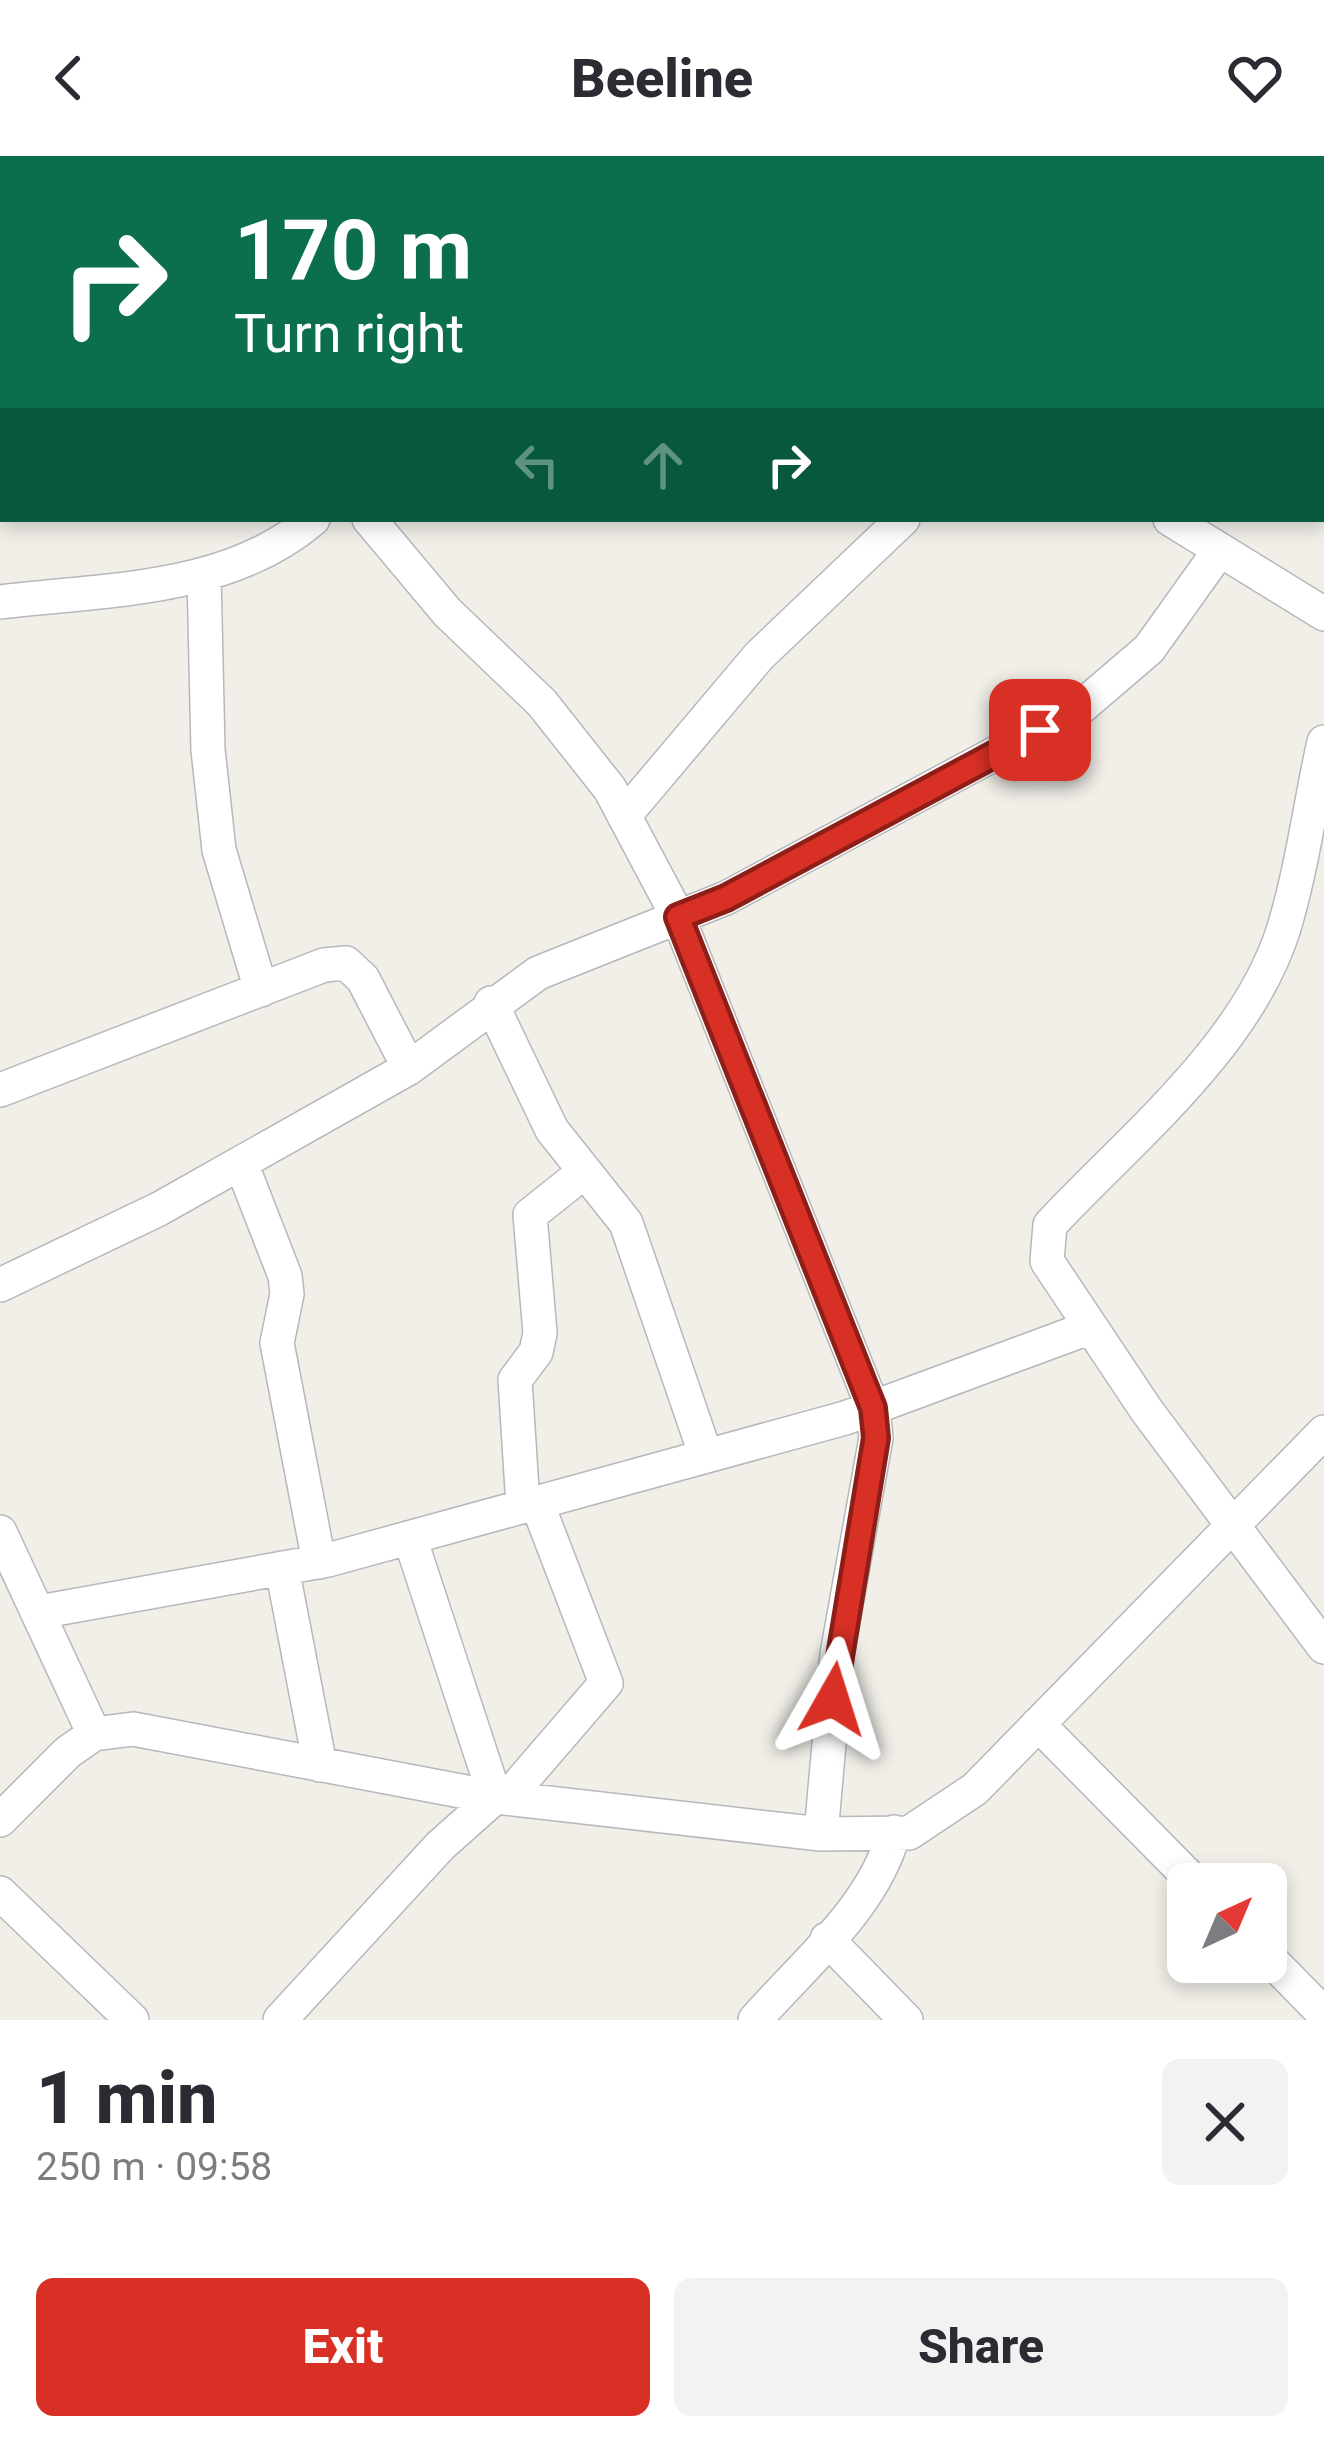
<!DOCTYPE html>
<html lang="en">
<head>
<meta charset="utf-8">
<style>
	:root { --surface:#fff; --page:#f2f2f3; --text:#2b2b33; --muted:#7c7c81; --accent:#d93025 }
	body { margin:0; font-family:Roboto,sans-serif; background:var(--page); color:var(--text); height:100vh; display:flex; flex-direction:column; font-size:45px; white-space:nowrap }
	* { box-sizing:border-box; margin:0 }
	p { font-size:39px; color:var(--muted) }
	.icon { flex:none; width:66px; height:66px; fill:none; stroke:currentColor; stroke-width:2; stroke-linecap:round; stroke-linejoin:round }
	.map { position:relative; height:1864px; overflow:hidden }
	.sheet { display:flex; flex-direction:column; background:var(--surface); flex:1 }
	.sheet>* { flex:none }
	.banner { position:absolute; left:0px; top:0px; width:1326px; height:366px; box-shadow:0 6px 18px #0003; background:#0b6e4f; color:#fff; overflow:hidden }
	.needle { width:78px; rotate:44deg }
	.tools { position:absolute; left:1167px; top:1707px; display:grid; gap:24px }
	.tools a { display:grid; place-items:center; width:120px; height:120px; border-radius:18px; background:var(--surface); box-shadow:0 6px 18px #0003; font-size:60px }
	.pin { position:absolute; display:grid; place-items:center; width:102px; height:102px; color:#fff; margin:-51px; border-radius:24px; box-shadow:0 6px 18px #0006 }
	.me { position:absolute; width:132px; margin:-66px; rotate:6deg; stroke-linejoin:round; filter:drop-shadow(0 0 9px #0008) }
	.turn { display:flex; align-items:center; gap:42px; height:252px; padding:0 36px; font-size:54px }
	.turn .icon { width:156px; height:156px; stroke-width:2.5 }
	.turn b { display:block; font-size:84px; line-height:102px }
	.lanes { display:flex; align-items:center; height:114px; padding:0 36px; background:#0003; justify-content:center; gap:60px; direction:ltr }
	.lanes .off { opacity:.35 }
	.round { display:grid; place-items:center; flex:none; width:126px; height:126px; border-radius:18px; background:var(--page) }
	.head { display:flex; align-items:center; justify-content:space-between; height:204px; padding:0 36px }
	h1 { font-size:72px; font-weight:800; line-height:90px }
	.cta { display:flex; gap:24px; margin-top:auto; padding:24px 36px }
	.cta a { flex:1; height:138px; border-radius:18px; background:var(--accent); color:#fff; font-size:48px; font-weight:800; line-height:138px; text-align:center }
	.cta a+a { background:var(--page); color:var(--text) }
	header { display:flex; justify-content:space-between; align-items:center; height:156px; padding:0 36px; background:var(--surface); font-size:54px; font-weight:800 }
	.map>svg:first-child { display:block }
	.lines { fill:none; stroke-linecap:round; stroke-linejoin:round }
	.street-casing { stroke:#b5b8bc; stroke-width:36 }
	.secondary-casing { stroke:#b6babf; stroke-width:51 }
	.street { stroke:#fff; stroke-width:33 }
	.secondary { stroke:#fff; stroke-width:48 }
	.route-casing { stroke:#8d1f18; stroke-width:30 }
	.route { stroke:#d93025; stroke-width:21 }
</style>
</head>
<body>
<header><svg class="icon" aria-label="back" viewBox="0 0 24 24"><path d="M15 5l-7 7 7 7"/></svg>Beeline<svg class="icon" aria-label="heart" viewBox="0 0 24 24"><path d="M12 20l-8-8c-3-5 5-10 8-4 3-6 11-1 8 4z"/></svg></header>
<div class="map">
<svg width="1324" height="1864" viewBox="0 0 1324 1864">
	<rect width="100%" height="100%" fill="#f1efe8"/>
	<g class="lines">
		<!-- street casing -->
		<g class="street-casing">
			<path id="street" d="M624,0L626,3
				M928,0L929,3
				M1141,0L1144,3
				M553,3L555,0
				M1323,177L1324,178
				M369,363L447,456L542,547L610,633L678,761L873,1252L876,1282L837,1498L821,1678
				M1170,363L1324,458
				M204,419L208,594L219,694L261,834
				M0,446C107,433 228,436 313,363
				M1324,586C1310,648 1302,714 1283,775C1245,892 1131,982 1050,1069L1047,1105L1147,1255L1324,1491
				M624,660L759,500L903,363
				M491,847L552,974L626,1067L706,1300
				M0,934L324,809L346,807L363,823L409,912
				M241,1007L285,1120L287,1138L277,1187L319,1406
				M0,1129L159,1053L409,912L538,817L726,742L1080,552L1149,493L1219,395
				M523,1350L515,1224L536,1196L540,1177L530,1059L584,1016
				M0,1376L94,1578
				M282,1412L320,1609
				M39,1456L328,1404L845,1262L1091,1171
				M1038,1568L1196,1728
				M507,1642L606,1527L537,1347
				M0,1664L68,1596L94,1578L133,1573L487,1640L821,1678L909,1677L975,1633L1324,1276
				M0,1737L132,1864
				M827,1783L906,1864
				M1266,1799L1324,1858
				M280,1864L440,1690L495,1641L410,1382
				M755,1864C805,1807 874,1751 894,1676"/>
		</g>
		<!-- secondary casing -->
		<g class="secondary-casing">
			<path id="secondary" d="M104,3L108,0
				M0,84L3,82"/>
		</g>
		<!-- street -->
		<use href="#street" class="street"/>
		<!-- secondary -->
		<use href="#secondary" class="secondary"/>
	</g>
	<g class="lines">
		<!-- route casing -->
		<g class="route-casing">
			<path id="route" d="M833,1543L876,1282L873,1252L678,761L726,742L1040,574"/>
		</g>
		<!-- route -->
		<use href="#route" class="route"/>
	</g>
</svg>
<div class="tools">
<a><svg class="needle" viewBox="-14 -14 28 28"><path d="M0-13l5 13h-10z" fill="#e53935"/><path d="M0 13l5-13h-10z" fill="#7c7c81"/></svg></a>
</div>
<div class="pin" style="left:1040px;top:574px;background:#d93025"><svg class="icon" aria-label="arrive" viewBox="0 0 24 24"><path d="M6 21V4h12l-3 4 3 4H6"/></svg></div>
<svg class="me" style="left:833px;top:1543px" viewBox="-20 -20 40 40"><path d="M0-17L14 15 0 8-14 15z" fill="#d93025" stroke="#fff" stroke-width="4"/></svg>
<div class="banner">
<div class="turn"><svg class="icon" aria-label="right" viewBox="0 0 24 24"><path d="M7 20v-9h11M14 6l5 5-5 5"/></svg><div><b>170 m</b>Turn right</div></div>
<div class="lanes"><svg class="icon off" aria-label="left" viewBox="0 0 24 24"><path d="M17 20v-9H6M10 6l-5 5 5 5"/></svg><svg class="icon off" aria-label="ahead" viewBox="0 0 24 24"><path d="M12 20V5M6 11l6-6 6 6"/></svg><svg class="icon" aria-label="right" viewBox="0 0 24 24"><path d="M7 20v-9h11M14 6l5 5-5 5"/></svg></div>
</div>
</div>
<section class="sheet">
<div class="head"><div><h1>1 min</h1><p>250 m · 09:58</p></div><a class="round"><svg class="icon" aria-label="close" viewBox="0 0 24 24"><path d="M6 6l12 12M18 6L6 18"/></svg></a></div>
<div class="cta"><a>Exit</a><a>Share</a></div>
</section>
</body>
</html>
